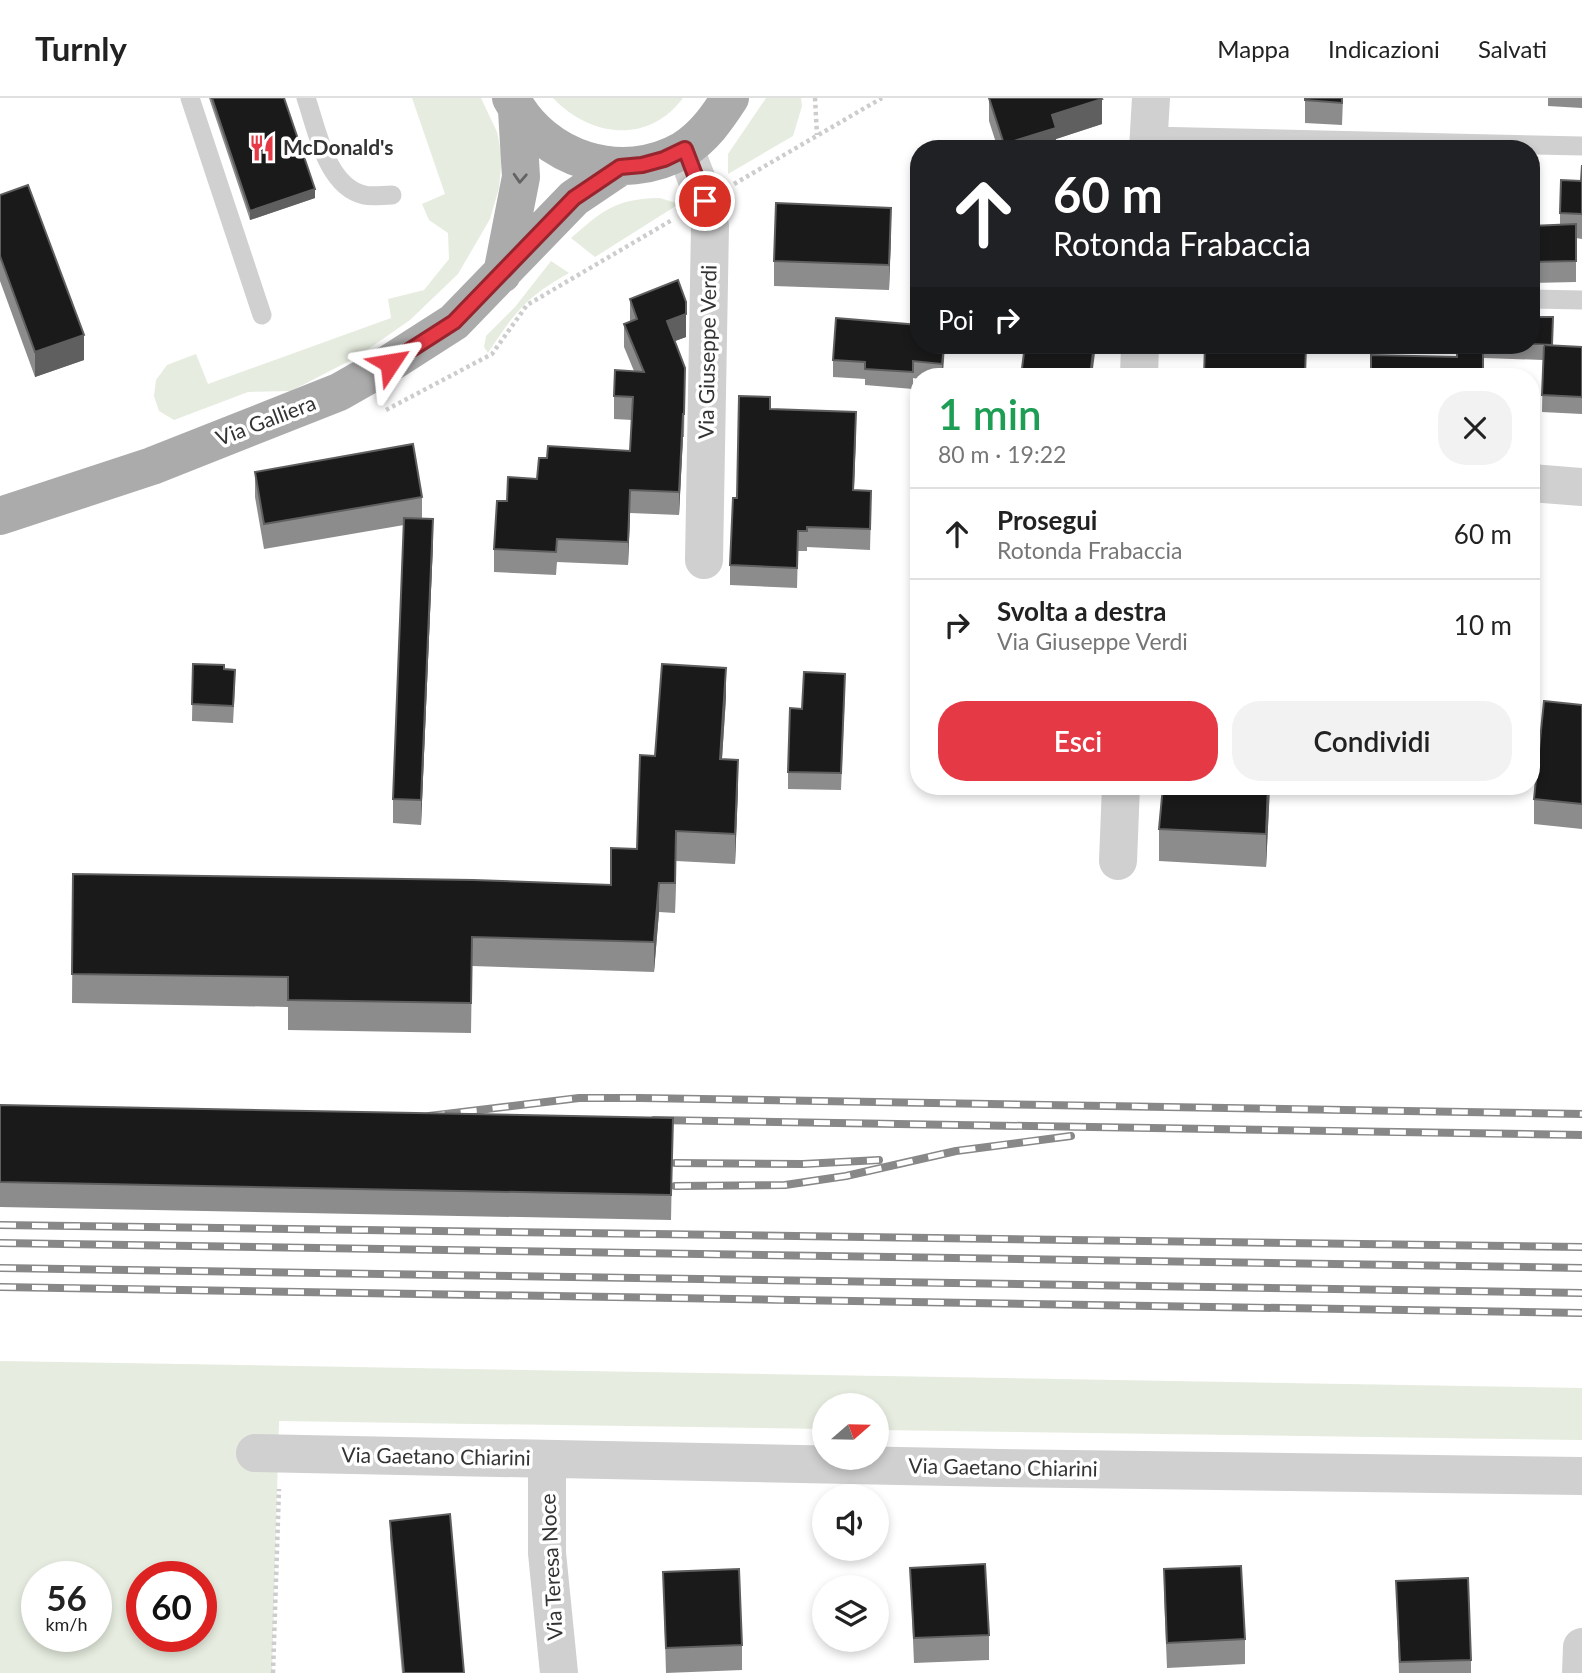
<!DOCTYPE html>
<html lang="it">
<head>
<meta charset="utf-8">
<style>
	:root { --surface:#fff; --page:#f2f2f2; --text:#222; --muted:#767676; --line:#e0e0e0; --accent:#e63946 }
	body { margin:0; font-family:Lato,sans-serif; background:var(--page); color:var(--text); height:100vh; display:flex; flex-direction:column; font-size:26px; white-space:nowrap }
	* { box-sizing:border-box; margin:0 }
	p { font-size:23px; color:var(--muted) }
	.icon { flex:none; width:38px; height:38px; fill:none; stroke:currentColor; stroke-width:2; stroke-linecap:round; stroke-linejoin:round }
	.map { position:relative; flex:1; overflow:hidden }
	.drawer { position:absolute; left:910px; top:270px; width:630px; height:427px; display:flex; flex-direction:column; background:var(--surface); border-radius:28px; box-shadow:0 4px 10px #0003 }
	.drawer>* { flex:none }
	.hud { position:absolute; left:910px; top:42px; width:630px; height:214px; border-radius:28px; box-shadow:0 4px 10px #0003; background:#202124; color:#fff; overflow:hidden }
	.needle { width:46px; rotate:70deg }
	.tools { position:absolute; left:812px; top:1295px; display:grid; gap:14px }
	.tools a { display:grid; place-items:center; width:77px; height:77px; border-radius:50%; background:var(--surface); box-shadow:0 4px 10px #0003; font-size:35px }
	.speed { position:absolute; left:21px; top:1463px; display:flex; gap:14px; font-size:35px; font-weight:700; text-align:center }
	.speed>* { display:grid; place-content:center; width:91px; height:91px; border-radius:50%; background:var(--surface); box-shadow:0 4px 10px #0003; line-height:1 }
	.speed small { font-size:18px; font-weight:400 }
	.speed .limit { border:10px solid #d22; background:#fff; color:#111 }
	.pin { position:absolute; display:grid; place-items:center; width:60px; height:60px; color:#fff; margin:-30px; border:4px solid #fff; border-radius:50%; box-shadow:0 2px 7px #0007 }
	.me { position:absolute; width:77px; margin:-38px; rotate:57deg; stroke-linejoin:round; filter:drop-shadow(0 0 5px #0008) }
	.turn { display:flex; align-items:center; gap:24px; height:147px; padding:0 28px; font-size:32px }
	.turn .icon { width:91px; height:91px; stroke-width:2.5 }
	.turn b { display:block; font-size:49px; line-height:60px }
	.then { display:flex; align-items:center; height:66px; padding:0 28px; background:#0003; gap:14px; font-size:26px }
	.round { display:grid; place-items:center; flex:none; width:74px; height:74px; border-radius:28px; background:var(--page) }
	.overview { display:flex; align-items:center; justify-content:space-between; height:119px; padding:0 28px }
	h1 { font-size:42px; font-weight:600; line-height:52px; color:#1e9e55 }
	.primary-button { display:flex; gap:14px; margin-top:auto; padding:14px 28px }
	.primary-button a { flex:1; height:80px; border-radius:28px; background:var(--accent); color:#fff; font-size:28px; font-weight:600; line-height:80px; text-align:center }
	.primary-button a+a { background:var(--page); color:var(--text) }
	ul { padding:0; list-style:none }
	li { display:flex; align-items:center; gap:21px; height:91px; padding:0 28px; border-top:2px solid var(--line) }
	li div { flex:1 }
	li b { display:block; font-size:26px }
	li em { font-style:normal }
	header { display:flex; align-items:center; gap:42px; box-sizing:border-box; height:98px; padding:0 35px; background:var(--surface); border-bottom:2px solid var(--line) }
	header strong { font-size:33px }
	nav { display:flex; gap:38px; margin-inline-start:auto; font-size:24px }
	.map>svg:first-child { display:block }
	.green { fill:#e6ecdf; fill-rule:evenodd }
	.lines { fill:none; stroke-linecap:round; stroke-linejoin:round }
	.path { stroke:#cdcdcd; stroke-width:4.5; stroke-dasharray:3.5 3.5; stroke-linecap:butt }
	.lane { stroke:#d0d0d0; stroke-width:19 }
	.street { stroke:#d0d0d0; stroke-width:38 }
	.primary { stroke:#ababab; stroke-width:38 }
	.rail-casing { stroke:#888; stroke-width:8 }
	.rail { stroke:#fff; stroke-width:5; stroke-dasharray:16; stroke-linecap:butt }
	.wall { fill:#8c8c8c }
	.shaded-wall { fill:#5f5f5f }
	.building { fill:#1a1a1a; stroke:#5f5f5f; stroke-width:2 }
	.oneway { stroke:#636363 }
	.route-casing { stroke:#96252e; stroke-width:18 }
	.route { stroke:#e63946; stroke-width:12 }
	.labels { text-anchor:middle; stroke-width:7; stroke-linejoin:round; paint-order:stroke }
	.poi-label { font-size:21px; font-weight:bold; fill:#333; stroke:#fff; text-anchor:start }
	.street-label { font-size:21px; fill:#333; stroke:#fff }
</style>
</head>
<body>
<header>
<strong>Turnly</strong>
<nav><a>Mappa</a><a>Indicazioni</a><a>Salvati</a></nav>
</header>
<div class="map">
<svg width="1582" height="1575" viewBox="0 0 1582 1575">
	<rect width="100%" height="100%" fill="#fff"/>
	<!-- green -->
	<path class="green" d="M412,0H481L497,34L502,59L499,90L490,121L458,176L410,222L357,259L291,293L248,294L174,322L159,313L154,298L156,282L167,267L196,256L208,286L391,220L388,201L424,192L449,161L448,135L429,122L422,106L445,96Z
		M553,0H683C648,47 590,39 553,0Z
		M766,0H801L802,8L793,38L728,76V56Z
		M660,100L679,106L595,159L571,140C604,112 614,101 660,100Z
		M551,163L569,175C525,200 516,213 488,255L484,249L486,238L515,209Z
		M0,1263L1582,1290V1342L877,1332V1307H824V1331L279,1323L272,1575H0ZM37,1479H96V1538H37ZM142,1479H201V1538H142Z"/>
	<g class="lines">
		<!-- path -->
		<path class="path" d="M815,0L817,37
			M734,86L882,0
			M386,312L492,256L527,207L672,122
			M273,1575L279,1391"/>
		<!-- lane -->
		<path class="lane" d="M190,0L262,217
			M306,0C317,31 326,88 364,97C372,99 383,97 392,97
			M1149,38L1582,48
			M1531,201L1582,202"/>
		<!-- street -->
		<path class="street" d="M685,51L705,103L710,128L704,462
			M1148,51L1151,0
			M1139,278L1140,247
			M1531,385L1582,389
			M1118,763L1121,688
			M255,1355L1000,1370L1582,1378
			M547,1362V1455L559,1575
			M1581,1575L1582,1549"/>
		<!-- primary -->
		<path class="primary" d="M511,0C543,62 622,87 683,52C704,39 717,20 730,0
			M502,176L521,79L517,12
			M0,418L152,368L339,294L390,265L454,224L574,100L620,69"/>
		<!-- rail casing -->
		<g class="rail-casing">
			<path id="rail" d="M429,1018L579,1000H640L1582,1016
				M654,1022L1582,1037
				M675,1065L803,1066L879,1062
				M675,1088L785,1087L846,1078L956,1053L1071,1038
				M0,1127L1582,1149
				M0,1145L1582,1170
				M0,1170L1582,1195
				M0,1189L1582,1215"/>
		</g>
		<!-- rail -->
		<use href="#rail" class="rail"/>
	</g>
	<!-- wall -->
	<path class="wall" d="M209,0H284L315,100L250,122Z
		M989,0H1101L1102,26L1056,41V51H998L989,23Z
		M1305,0H1343L1342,27L1305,25Z
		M1548,0H1582V10L1548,8Z
		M1582,67V141L1576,140V184L1531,185V128L1560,127V115L1581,83Z
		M0,97L84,262L35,279L0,183Z
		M891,134L889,192L774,188V163Z
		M630,201L686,239L675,243L685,270L684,339H683L679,417L630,415L628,467L557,464L556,477L494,474V451L507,403L537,381L547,360L630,353L632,322L614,321V298L634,273L624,249V226L630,224Z
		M945,247L943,278H919V281L913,280V291L865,287V281L833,279V262Z
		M1361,247H1395L1394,255L1361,253Z
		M1457,247H1531L1582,249V316L1542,314L1543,262L1457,259Z
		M770,311L856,334L854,392L871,413L870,452L807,449V453H798L797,490L730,487V467L737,400Z
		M255,374L422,399V421L433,446L421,727L393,725V701L404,427L264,451L255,399Z
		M193,566L224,571L235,588L233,625L192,623Z
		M845,593L841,692L788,691V674L802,611Z
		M726,599L722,661L738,691L735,766L676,763L675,815L659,814L654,874L472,868L471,935L288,932V909L72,905L73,776L611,787L637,751L655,658Z
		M1582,607V731L1534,726V701Z
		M1270,688L1266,769L1159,763V731Z
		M0,1007L673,1020L671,1122L0,1109Z
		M390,1423L464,1575H402L390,1440Z
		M910,1470L989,1537V1562L914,1565Z
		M1164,1471L1245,1541V1566L1167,1570L1164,1496Z
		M663,1474L742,1547V1572L666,1575Z
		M1396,1483L1471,1562V1575H1399Z"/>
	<!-- shaded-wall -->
	<path class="shaded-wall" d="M1102,1V26L1056,41V51H1004V46L1052,17Z
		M315,91V100L250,122V113Z
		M891,110V134L889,192V167Z
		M686,204V239L667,246V223Z
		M84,237V262L35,279V254Z
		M944,247H945L942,278V266Z
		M1094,247H1096L1092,278H1090Z
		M856,314V334L853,412V392Z
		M683,316V339L679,417V394Z
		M630,392V415L628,467V444Z
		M433,421V446L421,727V702Z
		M726,570V599L720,691V661Z
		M738,662V691L735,766V736Z
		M1268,688H1270L1266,769V736Z
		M676,733V763L675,815V785Z
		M659,785V814L654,874V844Z"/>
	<!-- building -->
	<path class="building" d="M212,0H284L315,91L250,113Z
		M989,0H1101L1102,1L1052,17L1056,30L1004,46Z
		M1305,0H1342V5L1305,2Z
		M1582,67V116L1560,115L1561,82L1581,83Z
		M28,87L84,237L35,254L0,158V97Z
		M776,105L891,110L889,167L774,163Z
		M1576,126V163L1531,164V128Z
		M678,182L686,204V216L667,223L685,270L684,316H683L679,394L630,392L628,444L557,441L556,454L494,451L497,403H507L508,379L537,381L539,360H547L548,348L630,353L633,299L614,298L615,272L644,274L624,226L637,221L630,201Z
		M1531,219H1553L1552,247L1531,246Z
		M836,220L919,227V247H944L942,266L913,263V274L865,271V264L833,262Z
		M1025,247H1094L1090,278H1021Z
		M1205,247L1306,248L1305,278H1204Z
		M1457,247H1483V278H1371V257L1457,259Z
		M1544,247L1582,249V299L1542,297Z
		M739,298L770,299V311L856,314L853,392L871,393L870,431L807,429V433H798L797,470L730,467L733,400H737Z
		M413,346L422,399L264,426L255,374Z
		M404,420L433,421L421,702L393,701Z
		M193,566L224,567V571L235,572L233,608L192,606Z
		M662,566L726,570L720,661L738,662L735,736L676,733L675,785H659L654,844L472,839L471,905L288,902V879L72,876L73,776L473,782L611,787V750L637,751L640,657L655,658Z
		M804,574L845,576L841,675L788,674L790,610L802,611Z
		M1544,603L1582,607V706L1534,701Z
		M1163,688H1268L1266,736L1159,731Z
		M0,1007L673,1020L671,1097L0,1084Z
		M450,1416L464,1575H404L390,1423Z
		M985,1466L989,1537L914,1540L910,1470Z
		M1241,1468L1245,1541L1167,1545L1164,1471Z
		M739,1471L742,1547L666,1550L663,1474Z
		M1468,1480L1471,1562L1400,1564L1396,1483Z"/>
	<!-- one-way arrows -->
	<defs><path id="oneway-chevron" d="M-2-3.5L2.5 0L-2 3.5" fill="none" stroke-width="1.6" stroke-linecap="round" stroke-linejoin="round" transform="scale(1.75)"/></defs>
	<use class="oneway" href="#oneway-chevron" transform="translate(520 80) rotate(93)"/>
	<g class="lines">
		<!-- route casing -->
		<g class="route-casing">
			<path id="route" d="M390,265L454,224L574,100L620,69L642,67L664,61L685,51L705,103"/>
		</g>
		<!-- route -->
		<use href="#route" class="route"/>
	</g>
	<!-- icons -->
	<defs>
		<g id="restaurant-bare" transform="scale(2.1)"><path d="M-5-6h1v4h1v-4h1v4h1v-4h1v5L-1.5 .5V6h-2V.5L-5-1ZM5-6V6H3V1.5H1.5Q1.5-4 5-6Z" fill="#e63946" stroke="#fff" stroke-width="2.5" paint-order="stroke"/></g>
	</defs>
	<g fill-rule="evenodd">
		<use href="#restaurant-bare" x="262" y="50"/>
	</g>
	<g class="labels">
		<!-- poi labels -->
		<g class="poi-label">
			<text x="283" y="57">McDonald's</text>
		</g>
		<!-- street labels -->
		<g class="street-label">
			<text transform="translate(708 254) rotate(-89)" y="7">Via Giuseppe Verdi</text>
			<text transform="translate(266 323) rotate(-21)" y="7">Via Galliera</text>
			<text transform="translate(436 1359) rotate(1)" y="7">Via Gaetano Chiarini</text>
			<text transform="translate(1003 1370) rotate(1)" y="7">Via Gaetano Chiarini</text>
			<text transform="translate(552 1469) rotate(-93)" y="7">Via Teresa Noce</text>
		</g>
	</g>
</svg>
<div class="tools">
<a><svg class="needle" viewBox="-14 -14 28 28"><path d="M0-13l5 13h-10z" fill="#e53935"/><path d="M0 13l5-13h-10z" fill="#767676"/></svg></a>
<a><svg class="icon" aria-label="sound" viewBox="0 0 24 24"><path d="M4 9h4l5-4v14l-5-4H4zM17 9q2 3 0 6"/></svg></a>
<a><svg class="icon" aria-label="layers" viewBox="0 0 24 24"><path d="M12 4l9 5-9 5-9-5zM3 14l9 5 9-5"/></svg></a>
</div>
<div class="speed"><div>56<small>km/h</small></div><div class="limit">60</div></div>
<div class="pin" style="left:705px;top:103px;background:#d93025"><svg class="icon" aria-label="arrive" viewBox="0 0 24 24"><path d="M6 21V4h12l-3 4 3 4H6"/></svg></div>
<svg class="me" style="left:390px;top:265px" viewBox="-20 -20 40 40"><path d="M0-17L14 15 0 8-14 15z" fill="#e63946" stroke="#fff" stroke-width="4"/></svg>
<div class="hud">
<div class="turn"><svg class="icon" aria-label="ahead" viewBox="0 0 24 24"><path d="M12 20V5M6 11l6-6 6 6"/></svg><div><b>60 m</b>Rotonda Frabaccia</div></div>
<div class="then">Poi<svg class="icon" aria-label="right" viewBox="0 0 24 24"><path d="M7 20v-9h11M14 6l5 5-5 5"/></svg></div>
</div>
<section class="drawer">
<div class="overview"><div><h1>1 min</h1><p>80 m · 19:22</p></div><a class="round"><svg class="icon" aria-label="close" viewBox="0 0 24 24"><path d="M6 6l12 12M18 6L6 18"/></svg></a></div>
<ul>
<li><svg class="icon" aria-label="ahead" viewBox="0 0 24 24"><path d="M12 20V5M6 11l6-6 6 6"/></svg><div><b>Prosegui</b><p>Rotonda Frabaccia</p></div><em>60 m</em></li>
<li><svg class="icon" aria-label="right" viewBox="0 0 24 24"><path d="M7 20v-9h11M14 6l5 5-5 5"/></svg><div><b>Svolta a destra</b><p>Via Giuseppe Verdi</p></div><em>10 m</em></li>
</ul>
<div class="primary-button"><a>Esci</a><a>Condividi</a></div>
</section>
</div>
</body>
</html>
